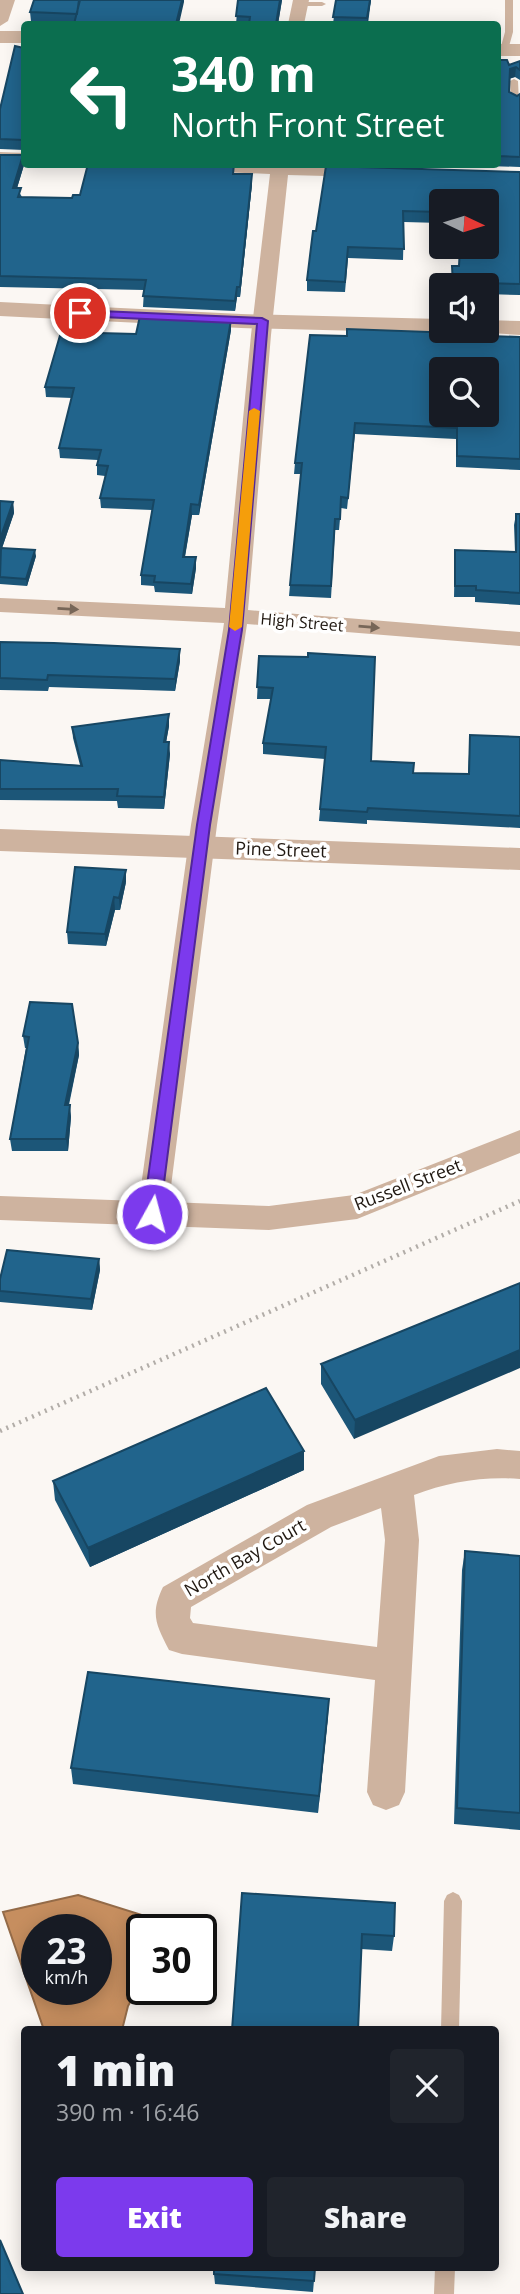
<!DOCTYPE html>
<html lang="en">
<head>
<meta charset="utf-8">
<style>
	:root { --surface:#171b24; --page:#20242c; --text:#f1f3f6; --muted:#9ea1a6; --accent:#7c3aed }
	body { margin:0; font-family:"Open Sans",sans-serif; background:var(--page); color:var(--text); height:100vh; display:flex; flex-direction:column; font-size:26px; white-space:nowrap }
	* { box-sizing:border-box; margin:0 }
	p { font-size:23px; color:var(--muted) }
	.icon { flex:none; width:38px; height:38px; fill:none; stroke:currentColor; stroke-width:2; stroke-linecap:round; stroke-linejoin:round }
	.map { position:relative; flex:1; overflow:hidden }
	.details { position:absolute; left:21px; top:2026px; width:478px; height:245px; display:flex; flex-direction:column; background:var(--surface); border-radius:7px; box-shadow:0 4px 18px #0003 }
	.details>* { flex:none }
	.banner { position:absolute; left:21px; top:21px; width:480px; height:147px; border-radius:7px; box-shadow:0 4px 18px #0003; background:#0b6e4f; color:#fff; overflow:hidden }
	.needle { width:46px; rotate:94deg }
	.tools { position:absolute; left:429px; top:189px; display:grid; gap:14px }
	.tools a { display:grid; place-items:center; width:70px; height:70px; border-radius:7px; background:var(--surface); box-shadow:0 4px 18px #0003; font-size:35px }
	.speed { position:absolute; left:21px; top:1914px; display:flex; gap:14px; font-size:35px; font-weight:700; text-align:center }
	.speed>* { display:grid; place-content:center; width:91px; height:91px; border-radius:50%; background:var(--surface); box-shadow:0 4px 18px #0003; line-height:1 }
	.speed small { font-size:18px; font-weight:400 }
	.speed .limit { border:4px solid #111; border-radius:10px; background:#fff; color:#111 }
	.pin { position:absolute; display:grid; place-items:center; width:60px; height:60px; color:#fff; margin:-30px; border:4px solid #fff; border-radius:50%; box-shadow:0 2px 7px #0007 }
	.me { position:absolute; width:77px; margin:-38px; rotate:7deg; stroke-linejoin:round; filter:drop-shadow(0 0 5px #0008) }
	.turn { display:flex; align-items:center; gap:24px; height:147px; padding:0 35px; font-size:32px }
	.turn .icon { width:91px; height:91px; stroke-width:2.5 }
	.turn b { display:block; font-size:49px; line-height:60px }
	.round { display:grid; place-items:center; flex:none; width:74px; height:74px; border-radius:7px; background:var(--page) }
	.summary { display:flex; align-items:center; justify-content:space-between; height:119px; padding:0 35px }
	h1 { font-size:42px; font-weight:800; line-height:52px }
	.action { display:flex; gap:14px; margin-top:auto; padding:14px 35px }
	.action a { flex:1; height:80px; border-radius:7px; background:var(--accent); color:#fff; font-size:28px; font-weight:800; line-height:80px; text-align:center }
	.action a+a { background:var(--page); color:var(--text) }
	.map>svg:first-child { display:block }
	.water { fill:#c68e5f; stroke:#946b48; stroke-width:2; fill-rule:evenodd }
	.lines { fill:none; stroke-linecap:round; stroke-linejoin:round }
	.path { stroke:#b2ada8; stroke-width:4.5; stroke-dasharray:2 5; stroke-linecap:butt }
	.service { fill:#ceb39f; fill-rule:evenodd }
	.minor { fill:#ceb39f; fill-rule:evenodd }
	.tertiary { fill:#ceb39f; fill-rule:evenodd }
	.wall { fill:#1c5678 }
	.shaded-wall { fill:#174662 }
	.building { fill:#21648c; stroke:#174662; stroke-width:2; fill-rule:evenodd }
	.oneway { fill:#776658 }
	.route { fill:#7c3aed; stroke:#51269a; stroke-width:2 }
	.slow { fill:#f59e0b }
	.labels { text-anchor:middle; stroke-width:7; stroke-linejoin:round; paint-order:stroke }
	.far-street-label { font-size:16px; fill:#201811; stroke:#fff }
	.street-label { font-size:18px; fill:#201811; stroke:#fff }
</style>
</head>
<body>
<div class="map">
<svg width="520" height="2294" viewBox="0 0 520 2294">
	<rect width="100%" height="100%" fill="#fbf7f3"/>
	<!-- water -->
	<path class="water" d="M78,1895L142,1915L150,1930H142V1981L128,2006L122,2030H44L3,1912ZM37,1930H96V1990H37Z"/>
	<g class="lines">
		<!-- path -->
		<path class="path" d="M0,1431L520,1201"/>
		<!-- service -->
		<path class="service" d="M505,0H513V32L508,50L504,52L500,50L505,32Z
			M297,2H322L326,4L322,6H297Z
			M514,79L518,81L519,102L515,104L511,102L510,81Z
			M453,1892L459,1895L462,1901L459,2030H441L444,1901L447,1895Z
			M435,2268H455L454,2294H434Z"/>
		<!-- minor -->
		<path class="minor" d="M0,0H15L8,21L0,26Z
			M293,0H309L304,24H288Z
			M0,152L24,153V163L0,162Z
			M145,164C175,164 362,160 372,172L363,177L288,175L271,335L248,610L520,632V646L247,624L217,825L169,1202L269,1206L354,1195L520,1130V1153L357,1219L269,1230L0,1220V1196L139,1201L191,825L223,630L224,623L0,612V598L225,608L251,335L270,174L154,169Z
			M497,1449L520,1451V1479C484,1476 448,1482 414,1495L419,1540L405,1792L399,1805L386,1810L373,1805L367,1792L375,1680L182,1654L169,1650C156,1625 150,1614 163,1587L307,1505L439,1456ZM381,1508L385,1540L377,1647L193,1623L190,1618L191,1607L331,1527Z"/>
		<!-- tertiary -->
		<path class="tertiary" d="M0,31H24V43H0Z
			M497,44H520V56H497Z
			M0,302L241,314L441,319V331H450L441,333L241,328L0,316Z
			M486,320L520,321V335L477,332L486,331Z
			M0,829L520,848V870L0,851Z"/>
	</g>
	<!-- wall -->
	<path class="wall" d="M238,0H282L278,24H236Z
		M336,0H371L368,24H333Z
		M184,2L75,22L31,21L30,12Z
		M24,48V152V150L0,149V109Z
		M497,60L509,65L520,61V80L515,77L510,78L509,92L517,96L520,94V167L428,164H497Z
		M0,155L24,165L17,188L22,197L72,198L80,195L234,164V174L252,184L240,297H237L235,311L143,307L144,290L0,287Z
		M520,172V295L486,294V285H452V266H459V247H486V201H441V223L404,222L403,260L348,258L345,292L307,291V280L316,231Z
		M231,320V330L199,515H192L185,557H196V568L192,594L155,592L154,586L141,585V575L152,510L101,508L100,498L105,476L97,475V465L98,460L60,458L59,448L72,398L46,397L45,387L136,334Z
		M455,331H486L488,336L520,337V470L456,467V439L355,434L347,509L341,508L339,530H335L331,598L289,596L290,585L301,474H294L295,463L347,336L455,333Z
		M0,501L13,502L14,513L2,548L36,556L27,586L0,584Z
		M516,514H520V605L475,602V597H454L455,550L515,552L514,525Z
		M0,642L180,661L175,691L49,687L48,691L0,690Z
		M259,656L371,761L413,773L468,774L470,735L520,737V828L367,820V824L319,821L325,759L263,754V743L271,699H257Z
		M169,726L166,742L170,754L164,809L118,808L117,801L0,800V760L80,765L73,738L72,727Z
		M126,882L120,910H115L106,946L68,944L67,932Z
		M23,1036L78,1043L79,1055L69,1105L71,1117L68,1151H12L10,1139L26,1048H25Z
		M99,1259L100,1270L92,1310L0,1302V1279Z
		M520,1283L354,1439L321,1384V1364Z
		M304,1451V1470L90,1567L55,1500L53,1481Z
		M465,1551L520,1556V1830L454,1824L462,1570Z
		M328,1716L318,1813L73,1784L71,1768Z
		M242,1893L394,1936L392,1951L361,1949Z
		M315,2268L313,2292L215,2284L214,2274Z"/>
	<!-- shaded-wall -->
	<path class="shaded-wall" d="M182,0H184V2L179,24H176Z
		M280,0H282L278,24H276Z
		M370,0H371L367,24V18Z
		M516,67L515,77L509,79L510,69Z
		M23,155L24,165L14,198L13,188Z
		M252,174V184L240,297V287Z
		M237,287V297L235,311V301Z
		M231,320V330L199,515V505Z
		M13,502L14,513L0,554V539Z
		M191,504L192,515L183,567V557Z
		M35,550L36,556L27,586L26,579Z
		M196,557V568L192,594L191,584Z
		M180,649V661L175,691V679Z
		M169,714V726L164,754V742Z
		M169,742L170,754L164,809V797Z
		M126,870V882L120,910L119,898Z
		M114,897L115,910L106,946L105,934Z
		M78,1043L79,1055L66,1116L65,1105Z
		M70,1105L71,1117L68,1151L66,1139Z
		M99,1259L100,1270L92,1310L91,1299Z
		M520,1350V1368L354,1439L355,1420Z
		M304,1451V1470L90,1567L88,1548Z
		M329,1699L328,1716L318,1813L319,1796Z"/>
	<!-- building -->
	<path class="building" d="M34,0H79L77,14L30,12Z
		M80,0H182L176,24H74Z
		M238,0H280L276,24H249L250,17L236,16Z
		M336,0H370L367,18L333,17Z
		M15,46L24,48V144L23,140L0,139V109Z
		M497,60H507L509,65L520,61V70L516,67L510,69L509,92L517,96L520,94V157L497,156Z
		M0,155H23L13,188H21L18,197L72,198L73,195H80L88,164H234L233,174H252L240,287H237L235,301L143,296L146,280L0,276Z
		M326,166L520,172V284L484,283V285H453L452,266H459L460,247H486V201H441V212L403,211L404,249L348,247L345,282L307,280L313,231H316Z
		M140,316L231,320L199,505L191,504L183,557H196L191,584L154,582L155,576L141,575L154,500L100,498L108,466L97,465L101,450L59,448L74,388L45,387L61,332L136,334Z
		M486,324L488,336L520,337V459L457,456V428L355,423L348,498L341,497L340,519H335L331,586L290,585L302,463H295L310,335L347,336V329L456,333V331H486ZM441,369H486V415H441Z
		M0,501L13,502L0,539Z
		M516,514H520V593L476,590V586H455V550L516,552Z
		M1,548L35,550L26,579L0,577Z
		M0,642L54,643L180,649L175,679L48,675L47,680L0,678Z
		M308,653L375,657L371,761L414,763L413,773L469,774L470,735L520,737V816L368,808L367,812L320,809L326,747L263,743L273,688L257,687L259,656L308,657Z
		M169,714L164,742H169L164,797L117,796L118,789H0V760L82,766L72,727Z
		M75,867L126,870L119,898L114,897L105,934L67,932Z
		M30,1002L72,1004L78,1043L65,1105H70L66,1139H10L29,1037L23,1036Z
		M7,1250L99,1259L91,1299L0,1291V1279Z
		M520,1283V1350L355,1420L321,1364Z
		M266,1388L304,1451L88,1548L53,1481Z
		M465,1551L520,1556V1813L457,1808Z
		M88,1672L329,1699L319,1796L71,1768Z
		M242,1893L395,1903L394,1936L362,1934L358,2030H232Z
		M0,2240L23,2294H0Z
		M214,2268H315L314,2281L214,2274Z"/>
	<!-- one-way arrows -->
	<defs><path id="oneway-solid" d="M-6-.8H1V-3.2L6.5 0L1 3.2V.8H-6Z" transform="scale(1.75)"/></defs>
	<g class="oneway">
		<use href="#oneway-solid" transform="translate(68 609) rotate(3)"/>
		<use href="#oneway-solid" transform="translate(369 627) rotate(5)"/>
	</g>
	<!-- route -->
	<path class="route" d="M77,310L262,318L268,321L242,630L210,825L160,1214L152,1221L143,1214L197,825L229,630L257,324L80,316L77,315Z"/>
	<!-- slow -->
	<path class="slow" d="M254,408L260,411L242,627L235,631L229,627L249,411Z"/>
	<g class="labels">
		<!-- far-street labels -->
		<g class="far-street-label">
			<text transform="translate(302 622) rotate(5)" y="6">High Street</text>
		</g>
		<!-- street labels -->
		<g class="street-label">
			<text transform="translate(281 850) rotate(2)" y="6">Pine Street</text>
			<text transform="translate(408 1185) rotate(-21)" y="6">Russell Street</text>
			<text transform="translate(245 1558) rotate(-30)" y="6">North Bay Court</text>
		</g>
	</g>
</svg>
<div class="tools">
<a><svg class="needle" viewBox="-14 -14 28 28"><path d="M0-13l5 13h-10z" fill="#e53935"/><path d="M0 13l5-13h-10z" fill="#9ea1a6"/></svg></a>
<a><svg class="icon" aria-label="sound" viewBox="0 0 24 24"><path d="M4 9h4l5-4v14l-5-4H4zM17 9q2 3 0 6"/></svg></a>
<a><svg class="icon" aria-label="search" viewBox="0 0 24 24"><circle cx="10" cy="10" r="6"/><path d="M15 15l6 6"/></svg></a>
</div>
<div class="speed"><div>23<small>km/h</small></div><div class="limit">30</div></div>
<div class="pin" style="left:80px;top:313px;background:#d93025"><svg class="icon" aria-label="arrive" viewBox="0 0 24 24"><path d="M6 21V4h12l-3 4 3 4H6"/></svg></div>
<svg class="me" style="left:152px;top:1214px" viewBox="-20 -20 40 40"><circle r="17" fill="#7c3aed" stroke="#fff" stroke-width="3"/><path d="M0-11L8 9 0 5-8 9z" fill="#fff"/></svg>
<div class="banner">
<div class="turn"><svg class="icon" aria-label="left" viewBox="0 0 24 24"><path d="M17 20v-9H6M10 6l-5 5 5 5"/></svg><div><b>340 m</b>North Front Street</div></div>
</div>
<section class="details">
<div class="summary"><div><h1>1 min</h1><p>390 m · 16:46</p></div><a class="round"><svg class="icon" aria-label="close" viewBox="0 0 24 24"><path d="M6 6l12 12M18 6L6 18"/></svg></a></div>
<div class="action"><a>Exit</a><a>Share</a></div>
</section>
</div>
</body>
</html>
